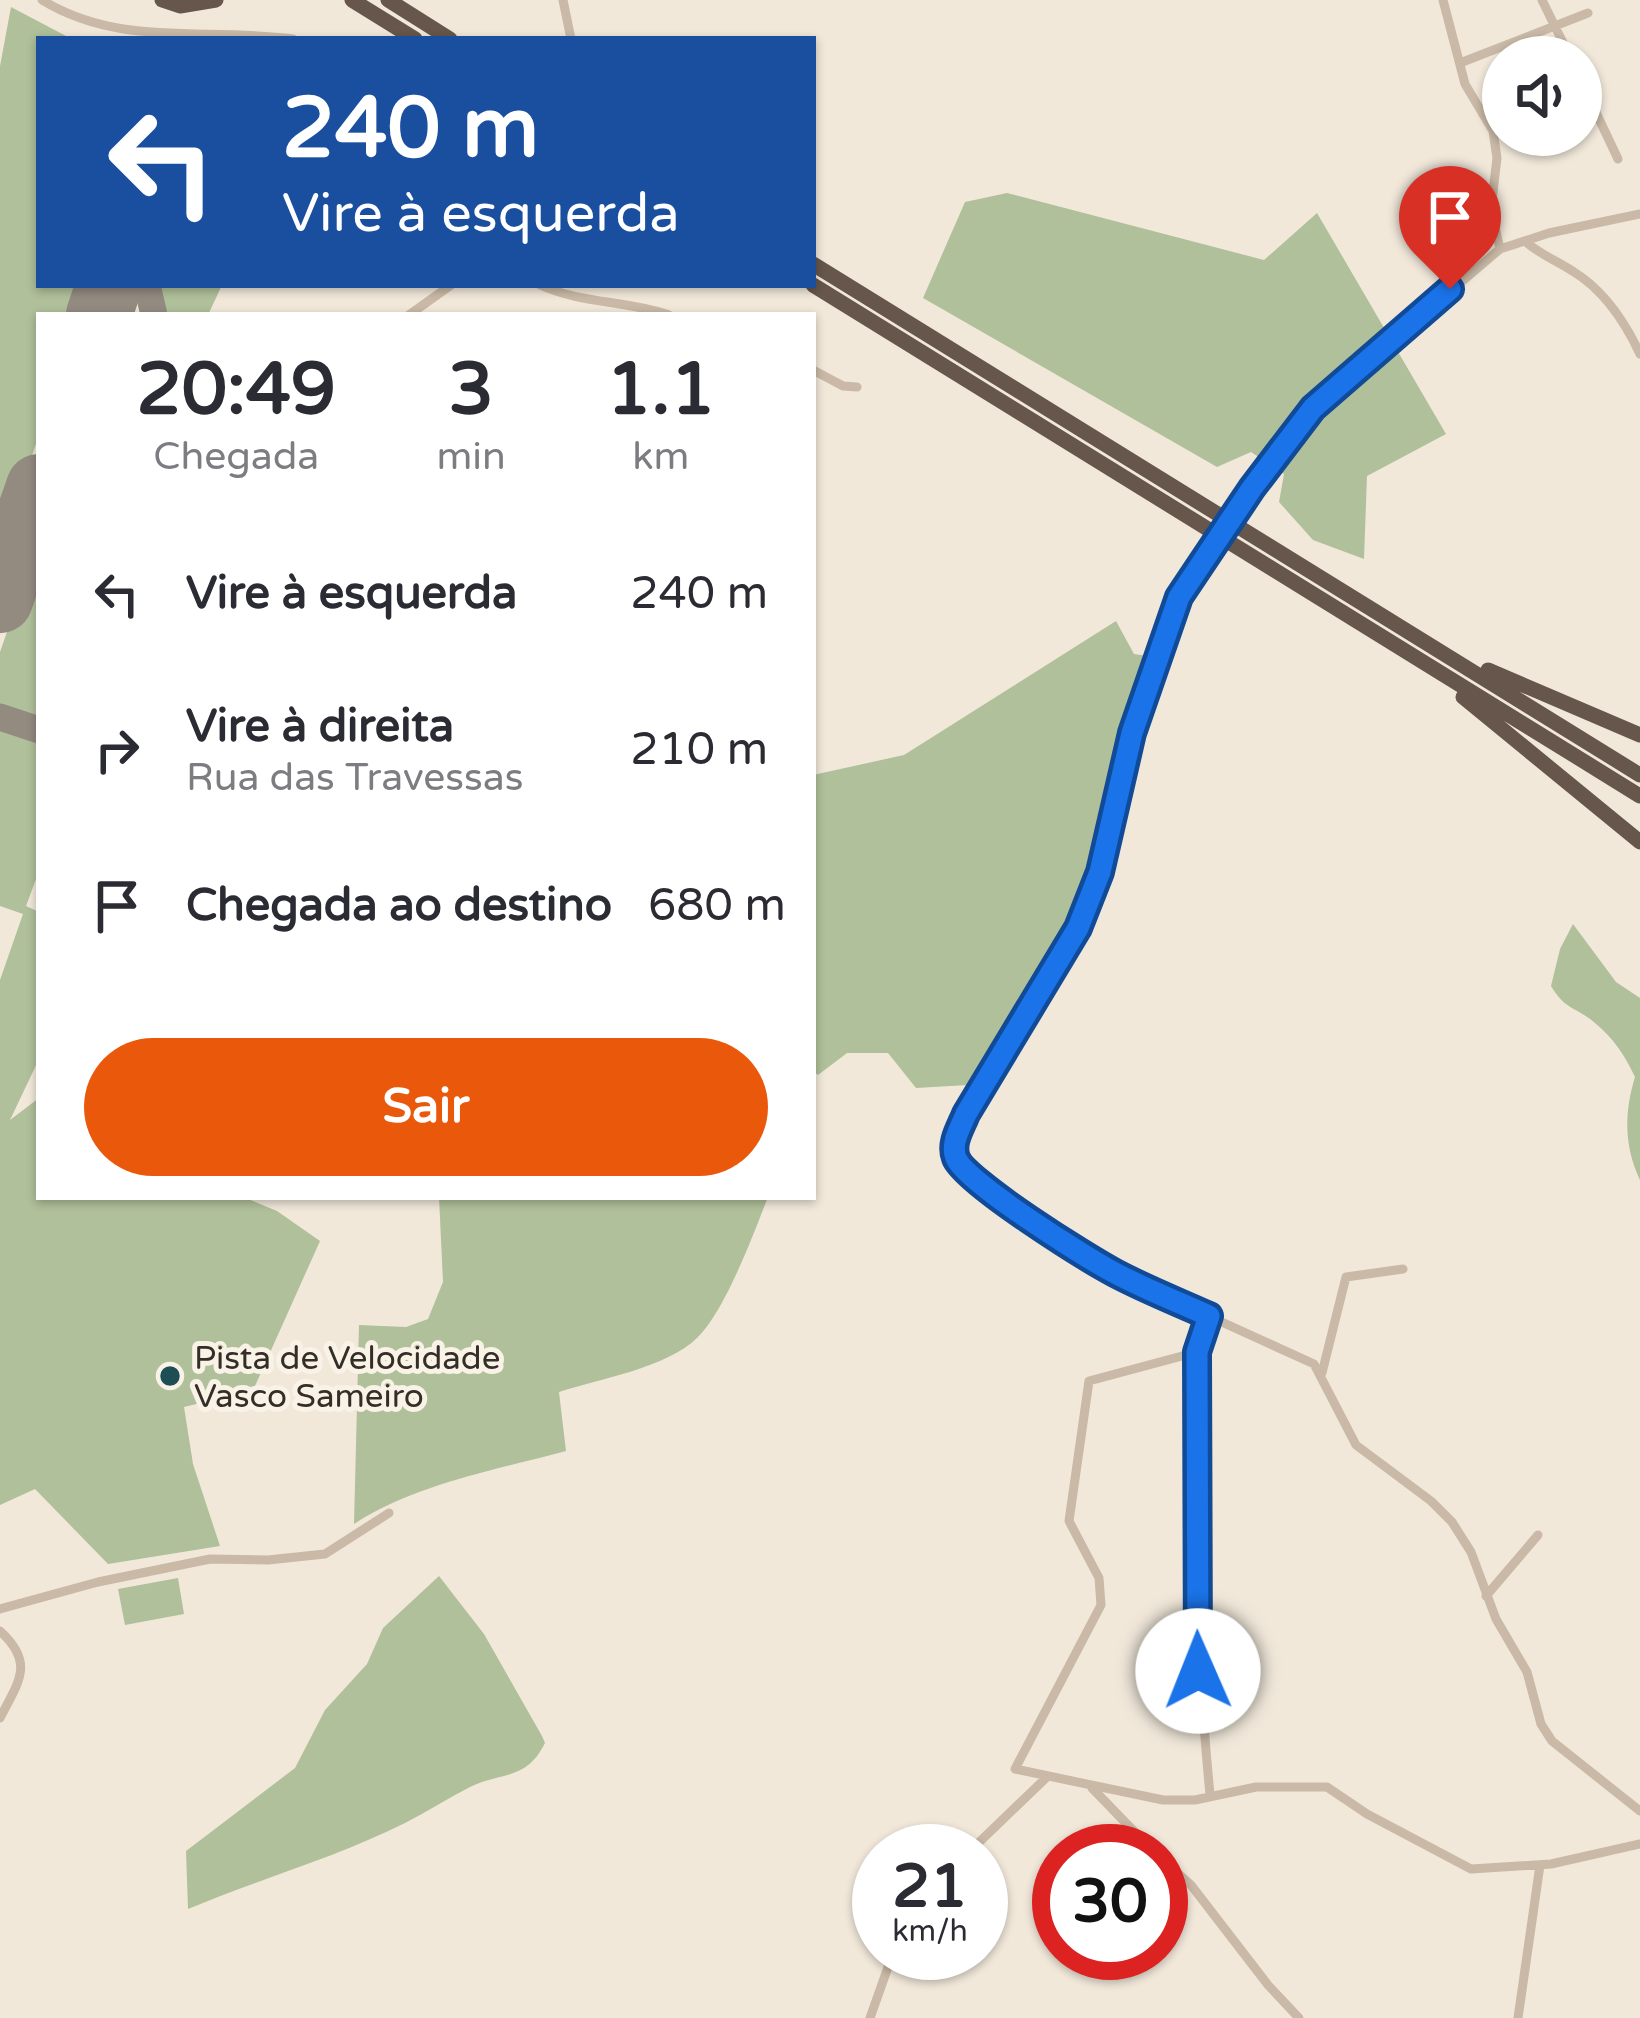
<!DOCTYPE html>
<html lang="pt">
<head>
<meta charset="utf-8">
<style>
	:root { --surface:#fff; --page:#f2f2f3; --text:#2b2b33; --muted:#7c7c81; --accent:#ea580c }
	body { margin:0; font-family:"Varela Round",sans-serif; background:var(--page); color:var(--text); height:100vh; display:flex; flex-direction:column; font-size:45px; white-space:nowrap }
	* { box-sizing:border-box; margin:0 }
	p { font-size:39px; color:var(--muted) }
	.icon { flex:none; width:66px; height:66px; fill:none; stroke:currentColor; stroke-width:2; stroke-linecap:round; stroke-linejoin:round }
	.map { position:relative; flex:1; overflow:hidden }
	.sheet { position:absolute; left:36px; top:312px; width:780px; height:888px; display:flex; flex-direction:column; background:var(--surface); border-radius:0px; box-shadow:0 3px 9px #0004 }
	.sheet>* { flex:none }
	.guide { position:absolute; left:36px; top:36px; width:780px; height:252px; border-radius:0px; box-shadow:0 3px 9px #0004; background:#1a4fa0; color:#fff; overflow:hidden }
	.buttons { position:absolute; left:1482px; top:36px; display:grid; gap:24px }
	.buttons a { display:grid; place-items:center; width:120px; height:120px; border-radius:50%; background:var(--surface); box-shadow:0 3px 9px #0004; font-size:60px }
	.speed { position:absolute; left:852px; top:1824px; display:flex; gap:24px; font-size:60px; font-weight:700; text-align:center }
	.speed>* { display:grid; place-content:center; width:156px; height:156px; border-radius:50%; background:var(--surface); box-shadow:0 3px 9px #0004; line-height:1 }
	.speed small { font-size:30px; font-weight:400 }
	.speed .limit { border:18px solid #d22; background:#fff; color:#111 }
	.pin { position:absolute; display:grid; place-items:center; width:102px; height:102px; color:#fff; margin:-123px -51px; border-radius:50% 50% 50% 0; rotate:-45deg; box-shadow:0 0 12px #0007 }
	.pin .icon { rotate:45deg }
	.me { position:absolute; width:132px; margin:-66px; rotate:359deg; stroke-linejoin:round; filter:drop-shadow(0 0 9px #0008) }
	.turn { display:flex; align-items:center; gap:42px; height:252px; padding:0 48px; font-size:54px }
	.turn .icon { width:156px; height:156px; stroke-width:2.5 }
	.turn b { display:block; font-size:84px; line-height:102px }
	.eta { display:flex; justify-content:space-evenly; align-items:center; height:204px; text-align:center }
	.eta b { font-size:72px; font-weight:700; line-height:84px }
	.cta { display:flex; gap:24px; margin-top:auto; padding:24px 48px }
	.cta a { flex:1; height:138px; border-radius:72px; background:var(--accent); color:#fff; font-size:48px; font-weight:700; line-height:138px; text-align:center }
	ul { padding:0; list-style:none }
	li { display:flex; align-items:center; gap:36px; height:156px; padding:0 48px }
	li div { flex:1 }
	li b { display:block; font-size:45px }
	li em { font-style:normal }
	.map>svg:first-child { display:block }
	.green { fill:#b0c09a }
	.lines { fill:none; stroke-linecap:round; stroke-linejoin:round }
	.taxiway { stroke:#938a80; stroke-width:27 }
	.runway { stroke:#938a80; stroke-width:66 }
	.minor { stroke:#c9b9a6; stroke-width:9 }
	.trunk { stroke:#66564b; stroke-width:15 }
	.route-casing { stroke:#114b97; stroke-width:30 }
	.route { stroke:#1a73e8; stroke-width:21 }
	.poi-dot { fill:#1d4e56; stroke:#f9f2e6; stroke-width:4.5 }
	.labels { text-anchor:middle; stroke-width:10; stroke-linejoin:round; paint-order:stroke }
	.poi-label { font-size:33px; fill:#352d27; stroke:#f9f2e6; text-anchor:start }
</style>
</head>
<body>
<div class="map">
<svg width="1640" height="2018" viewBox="0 0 1640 2018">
	<rect width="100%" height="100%" fill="#f1e8da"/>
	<!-- green -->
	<path class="green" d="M11,7L68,37L39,39V285H90L80,315H39V435L0,549V66Z
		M1007,193L1264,260L1317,213L1446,434L1367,476L1364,559L1313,540L1279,502L1284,474L1251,452L1217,467L923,298L965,202Z
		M154,285H222L208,315H161Z
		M30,584L39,587V722L0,709V652L22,589Z
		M1116,621L1134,654L1148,656L1075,918L968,1085L916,1088L888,1053H847L818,1075L813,1071V775L904,755Z
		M0,724L39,737L36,815L39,817V871L26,906L39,912V1059L10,1120L39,1098V1197H243L277,1211L320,1241L255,1386L212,1393L213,1400L184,1407L193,1464L220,1546L108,1564L35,1489L0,1505V980L23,914L0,906Z
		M1573,924L1616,982L1640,998V1180C1624,1146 1624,1113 1635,1077C1624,1054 1614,1039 1595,1023C1575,1006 1566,1011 1551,986L1560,949Z
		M439,1197H768C753,1235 725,1311 697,1338C666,1368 599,1379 559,1392L566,1451C496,1470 415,1484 354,1524L359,1325L406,1327L428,1319L443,1282Z
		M439,1576L484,1634L542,1736L545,1743C526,1781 503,1771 470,1787C448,1798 427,1812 405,1823C335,1858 259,1879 188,1909L186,1851L295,1768L325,1710L367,1664L383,1628Z
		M178,1578L184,1614L125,1625L118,1589Z"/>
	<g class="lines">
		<!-- taxiway -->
		<path class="taxiway" d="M147,285L154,315
			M6,582L19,573L39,579
			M0,717L39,730"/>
		<!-- runway -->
		<path class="runway" d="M99,315L109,285
			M0,600L39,487"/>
		<!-- minor -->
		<path class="minor" d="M42,0C120,48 206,27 293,39
			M563,0L571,39
			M1443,0L1465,84L1493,131L1497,158L1491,209L1500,249
			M1542,0L1570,57
			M1460,63L1588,13
			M1581,81L1618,159
			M1640,214L1549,233L1500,249L1313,408L1284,444L1179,597L1168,622L1132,733L1100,871L1078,928L966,1114C955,1142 948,1150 970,1175L1114,1273L1314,1364L1356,1445L1431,1501L1452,1522L1471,1552L1496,1619L1527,1672L1541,1724L1552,1741L1640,1811
			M1525,241C1540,255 1558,261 1574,272C1605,291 1625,322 1640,354
			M540,285C582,304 626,300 669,315
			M409,315L451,285
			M813,370L843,386L857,387
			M1209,1316C1190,1374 1194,1439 1195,1499C1197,1598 1200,1696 1210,1794
			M1197,1352L1089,1381L1069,1521L1099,1578L1101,1605L1015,1769L1163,1800H1195L1256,1787H1327L1367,1814L1471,1869L1551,1864L1640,1844
			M1322,1373L1346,1277L1403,1269
			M1486,1596L1538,1535
			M0,1609L98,1582L210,1559L268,1560L325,1554L389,1513
			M0,1631C35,1663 19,1681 0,1718
			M1092,1788L1153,1851
			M970,1851L1048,1776
			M1161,1858L1191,1885L1268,1985L1299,2018
			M870,2018L893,1953
			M1518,2018L1540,1865"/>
		<!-- trunk -->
		<path class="trunk" d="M162,0L180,6L216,0
			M352,0L415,39
			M388,0L450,39
			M813,264L1640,775
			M813,285L1640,796
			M1488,670L1640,735
			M1463,697L1640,842"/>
	</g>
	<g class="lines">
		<!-- route casing -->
		<g class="route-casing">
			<path id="route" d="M1198,1671L1197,1352L1209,1316C1178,1302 1145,1289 1115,1273C1087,1258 965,1182 956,1158C950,1143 961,1127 966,1114L1078,928L1100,872L1132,733L1179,597L1252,488L1313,408L1450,289"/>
		</g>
		<!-- route -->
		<use href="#route" class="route"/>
	</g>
	<!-- markers -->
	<circle class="poi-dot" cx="170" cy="1376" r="12"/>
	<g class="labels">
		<!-- poi labels -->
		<g class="poi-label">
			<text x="194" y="1369">Pista de Velocidade<tspan x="194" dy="38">Vasco Sameiro</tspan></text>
		</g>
	</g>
</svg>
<div class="buttons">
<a><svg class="icon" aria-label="sound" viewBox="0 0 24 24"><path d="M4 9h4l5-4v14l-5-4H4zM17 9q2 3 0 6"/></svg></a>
</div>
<div class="speed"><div>21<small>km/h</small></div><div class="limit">30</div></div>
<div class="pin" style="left:1450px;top:289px;background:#d93025"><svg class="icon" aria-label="arrive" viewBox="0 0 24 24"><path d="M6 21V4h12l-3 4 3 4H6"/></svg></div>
<svg class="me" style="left:1198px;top:1671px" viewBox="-20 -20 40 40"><circle r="19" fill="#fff"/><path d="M0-13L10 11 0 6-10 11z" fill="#1a73e8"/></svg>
<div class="guide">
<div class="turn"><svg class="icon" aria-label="left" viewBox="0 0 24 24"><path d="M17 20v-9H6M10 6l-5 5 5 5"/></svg><div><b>240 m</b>Vire à esquerda</div></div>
</div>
<section class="sheet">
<div class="eta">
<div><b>20:49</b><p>Chegada</p></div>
<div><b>3</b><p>min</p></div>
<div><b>1.1</b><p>km</p></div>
</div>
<ul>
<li><svg class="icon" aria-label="left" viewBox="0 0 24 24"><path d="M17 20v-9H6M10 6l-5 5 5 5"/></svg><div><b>Vire à esquerda</b></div><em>240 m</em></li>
<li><svg class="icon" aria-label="right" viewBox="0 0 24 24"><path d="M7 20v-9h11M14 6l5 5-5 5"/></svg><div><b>Vire à direita</b><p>Rua das Travessas</p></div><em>210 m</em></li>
<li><svg class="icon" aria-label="arrive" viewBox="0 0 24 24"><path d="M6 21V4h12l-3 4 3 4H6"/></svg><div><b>Chegada ao destino</b></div><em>680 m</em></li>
</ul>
<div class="cta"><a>Sair</a></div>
</section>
</div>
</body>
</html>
